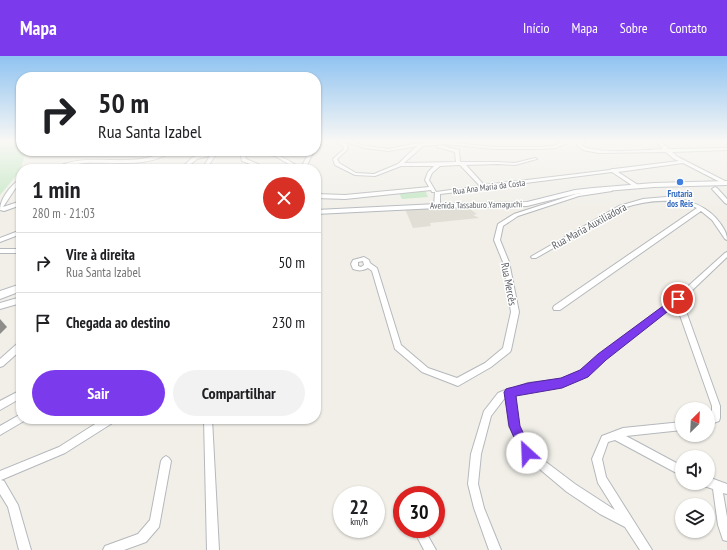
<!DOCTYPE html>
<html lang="pt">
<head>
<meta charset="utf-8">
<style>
	:root { --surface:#fff; --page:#f2f2f2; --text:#202124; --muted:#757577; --line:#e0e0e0; --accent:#7c3aed }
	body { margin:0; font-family:"PT Sans Narrow",sans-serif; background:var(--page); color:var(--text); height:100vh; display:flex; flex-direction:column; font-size:15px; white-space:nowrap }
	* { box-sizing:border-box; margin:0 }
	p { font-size:13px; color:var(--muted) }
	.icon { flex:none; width:22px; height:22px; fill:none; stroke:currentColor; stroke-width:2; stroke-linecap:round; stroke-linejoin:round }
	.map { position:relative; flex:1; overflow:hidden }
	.sheet { position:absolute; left:16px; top:108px; width:305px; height:260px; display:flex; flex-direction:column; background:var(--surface); border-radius:16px; box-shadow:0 1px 3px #0004 }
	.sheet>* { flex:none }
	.top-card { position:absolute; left:16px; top:16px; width:305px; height:84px; border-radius:16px; box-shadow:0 1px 3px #0004; background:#fff; color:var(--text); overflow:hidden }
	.needle { width:26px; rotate:24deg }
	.fabs { position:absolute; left:675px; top:346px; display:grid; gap:8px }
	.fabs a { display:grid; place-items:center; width:40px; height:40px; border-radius:50%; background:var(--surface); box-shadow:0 1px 3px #0004; font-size:20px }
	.speed { position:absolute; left:333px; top:430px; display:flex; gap:8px; font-size:20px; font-weight:700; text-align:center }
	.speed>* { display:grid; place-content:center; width:52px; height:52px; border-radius:50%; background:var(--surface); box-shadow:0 1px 3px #0004; line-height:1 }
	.speed small { font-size:10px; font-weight:400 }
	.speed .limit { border:6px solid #d22; background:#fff; color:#111 }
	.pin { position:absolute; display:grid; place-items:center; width:34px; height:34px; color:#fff; margin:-17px; border:2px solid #fff; border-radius:50%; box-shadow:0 1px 4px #0007 }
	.me { position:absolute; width:44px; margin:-22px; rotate:335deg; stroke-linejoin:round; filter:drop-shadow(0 0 3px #0008) }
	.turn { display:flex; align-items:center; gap:14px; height:84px; padding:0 16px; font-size:18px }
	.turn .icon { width:52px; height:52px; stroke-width:2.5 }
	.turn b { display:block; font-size:28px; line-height:34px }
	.round { display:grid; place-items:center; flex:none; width:42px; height:42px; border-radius:21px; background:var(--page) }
	.headline { display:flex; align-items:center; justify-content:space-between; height:68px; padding:0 16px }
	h1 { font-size:24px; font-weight:600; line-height:30px }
	.cta { display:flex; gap:8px; margin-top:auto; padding:8px 16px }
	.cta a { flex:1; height:46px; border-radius:24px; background:var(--accent); color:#fff; font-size:16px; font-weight:600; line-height:46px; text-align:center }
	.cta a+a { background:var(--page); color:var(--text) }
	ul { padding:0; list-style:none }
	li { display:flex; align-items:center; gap:12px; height:60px; padding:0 16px; border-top:1px solid var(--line) }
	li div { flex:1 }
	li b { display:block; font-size:15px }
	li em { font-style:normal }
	header { display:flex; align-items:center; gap:24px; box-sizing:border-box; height:56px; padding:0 20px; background:var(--accent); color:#fff }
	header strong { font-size:19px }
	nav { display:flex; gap:22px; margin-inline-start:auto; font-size:14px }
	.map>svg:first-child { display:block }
	.education { fill:#e1ded6 }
	.green { fill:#c5e8c5 }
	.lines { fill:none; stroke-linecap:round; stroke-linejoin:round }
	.street-casing { stroke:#b5b8bc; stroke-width:2 }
	.secondary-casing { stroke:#b6babf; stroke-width:2 }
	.street { fill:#fff; fill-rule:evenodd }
	.secondary { fill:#fff; fill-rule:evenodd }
	.shaded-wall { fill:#8f8d8a }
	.route { fill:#7c3aed; stroke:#51269a }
	.shop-dot { fill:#3f7fe0; stroke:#fff; stroke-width:1.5 }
	.labels { text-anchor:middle; stroke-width:3; stroke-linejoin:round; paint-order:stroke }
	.far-street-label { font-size:9px; fill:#5f6368; stroke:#fff }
	.far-shop-label { font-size:9px; font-weight:bold; fill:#366cbe; stroke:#fff }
	.street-label { font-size:11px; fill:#5f6368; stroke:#fff }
</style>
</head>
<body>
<header>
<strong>Mapa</strong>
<nav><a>Início</a><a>Mapa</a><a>Sobre</a><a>Contato</a></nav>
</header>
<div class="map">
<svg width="727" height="494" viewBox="0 0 727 494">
	<rect width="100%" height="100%" fill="#f1efe8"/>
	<!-- education -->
	<path class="education" d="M467,151L477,158L473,159L479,162L430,167L431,170L413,172L405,153Z"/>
	<!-- green -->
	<path class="green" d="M0,85H21V95H26L20,115L0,139Z
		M425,134L428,141L402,143L399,137Z"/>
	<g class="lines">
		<!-- street casing -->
		<g class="street-casing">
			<path id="street" d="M334,85H341L347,88L348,93L337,103L339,107L356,117L374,118L398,108L417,90L389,95L365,92L342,85H350L365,90L389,93L413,88L444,86L495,91H540L554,90L565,85H572L555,92L540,93H495L444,88L423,90L404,107L456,106L455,96L437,91V90L439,89L459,94L460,106H498L515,107L535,102L537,103L515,109L498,108L466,109L484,129L610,114L612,113H614L679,105L674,103L666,96L599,97L583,94L577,89L580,85H587L581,89C597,99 644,94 663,93L655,85H660L669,93L727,92V94L672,96L678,101L727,126V128H724L683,107L618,116L638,129L639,130L636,132L612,116L486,132L484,134L482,133L440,138V150L437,152L434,150L435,136H432L431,134L345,143L316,142V138L345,139L429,131L425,124L428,116L434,110H401L375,120L355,119L335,109L333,103L344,93L343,90ZM459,109H460L480,130L436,136L429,124L432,117L440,110Z
				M166,95H172C148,113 112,105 84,107C74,108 64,113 54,113C73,100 105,105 127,104C141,104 154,101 166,95Z
				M208,95H212L211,97L215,100L206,113H202L210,100H209L197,103L185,113H180L193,101L207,97Z
				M240,95H244L246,103L270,113H264L242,105Z
				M253,95C274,95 283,101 301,112L309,96L313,97L305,113H297L275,100Z
				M19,124H21V127L17,130L3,151L21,145V149L4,155L0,154C0,143 10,130 19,124Z
				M715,131L717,132L727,143V148L725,147L713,134L712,133Z
				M610,132L612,133V135L579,140L518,160L503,170L500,184L509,206L519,256L511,294L510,296L491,311L458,330L422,316L395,293L372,215L368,212C362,215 359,215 353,213L351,208L353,204L364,201L369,204L370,207L377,212L401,289L428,312L457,322L485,307L503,292L511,256L503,206L494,184L498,168L514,158L576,138ZM363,205L364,209L361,211L358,210V206Z
				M666,141C687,143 707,149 720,167C724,173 727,177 727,184L725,183L712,164L701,155L560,254H554L553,252L554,250L697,152C673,141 648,144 623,152L536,202H532L531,201L532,200L619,150L643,143Z
				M21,174V178L0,186V182Z
				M0,193H21V197H0Z
				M727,196V201L682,244L720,350V362L719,365L708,369V361L712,359V350L676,248L605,303L587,319L562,331L528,335L515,339L518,370L530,394L575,428L615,454L598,427L592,403L602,380L623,372L682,366V374L626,380L682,410V420L615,384L608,386L602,403L606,421L652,494H640L625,471L600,458L567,436L524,400L509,370L506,342L504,343L491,360L481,398L478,428L484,452L501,494H489L474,452L468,428L471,398L484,355L498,337L510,332L511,333L528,327L561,323L581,315L599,299L676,241L725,197Z
				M21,241V247L0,253V247Z
				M21,286V294L3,310L0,311V303L18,287Z
				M21,334V342L0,354V345Z
				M21,358V363H25L24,365L0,379V370Z
				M103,363H115L114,366L65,397L1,424L4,425L18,449L31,494H19L8,451L0,438V415L59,391Z
				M204,363H212L219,494H207Z
				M166,400L169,402L171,405L159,471L146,486L124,494H103L105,490L138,478L150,464L161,405L163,402Z
				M708,421L727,428V438L723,437L727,461V485L723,484L718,469L713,433L704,430L703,427H708Z
				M413,473H424L436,494H424Z"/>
		</g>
		<!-- secondary casing -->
		<g class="secondary-casing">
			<path id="secondary" d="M727,125V129L654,131L593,136L575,138L527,150L437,152L316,158V154L437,148L527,146L575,134L593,132L654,127Z
				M21,228V235L0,243V235Z"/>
		</g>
		<!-- street -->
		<use href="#street" class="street"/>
		<!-- secondary -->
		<use href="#secondary" class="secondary"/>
	</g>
	<!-- shaded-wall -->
	<path class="shaded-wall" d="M0,263L7,271L0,278Z"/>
	<!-- sky -->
	<linearGradient id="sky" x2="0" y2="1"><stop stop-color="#8fc3f1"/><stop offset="0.55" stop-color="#f9f8f5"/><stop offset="1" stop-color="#f9f8f5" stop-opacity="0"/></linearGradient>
	<rect width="727" height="155" fill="url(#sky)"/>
	<!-- route -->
	<path class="route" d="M678,239L683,243L681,245L606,304L588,321L562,332L516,340L520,370L533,397L531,402L527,403L523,402L509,370L504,336L506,333L528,327L561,322L580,314L598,298Z"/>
	<!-- markers -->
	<circle class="shop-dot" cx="680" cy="126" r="4"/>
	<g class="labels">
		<!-- far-street labels -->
		<g class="far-street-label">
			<text transform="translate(489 131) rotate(-7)" y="3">Rua Ana Maria da Costa</text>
			<text transform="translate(476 149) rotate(-1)" y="3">Avenida Tassaburo Yamaguchi</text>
		</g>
		<!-- far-shop labels -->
		<g class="far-shop-label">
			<text x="680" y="141">Frutaria<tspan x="680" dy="10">dos Reis</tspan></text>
		</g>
		<!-- street labels -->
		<g class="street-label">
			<text transform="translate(589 170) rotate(-29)" y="4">Rua Maria Auxiliadora</text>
			<text transform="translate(509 228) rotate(79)" y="4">Rua Mercês</text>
		</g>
	</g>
</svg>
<div class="fabs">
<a><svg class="needle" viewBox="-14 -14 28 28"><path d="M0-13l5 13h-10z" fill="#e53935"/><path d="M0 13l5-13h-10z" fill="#757577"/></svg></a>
<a><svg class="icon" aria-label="sound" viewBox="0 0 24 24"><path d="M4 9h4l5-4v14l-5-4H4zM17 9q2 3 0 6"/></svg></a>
<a><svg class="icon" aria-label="layers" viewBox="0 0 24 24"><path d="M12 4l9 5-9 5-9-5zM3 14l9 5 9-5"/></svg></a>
</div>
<div class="speed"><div>22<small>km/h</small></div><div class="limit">30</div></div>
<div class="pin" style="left:678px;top:243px;background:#d93025"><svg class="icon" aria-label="arrive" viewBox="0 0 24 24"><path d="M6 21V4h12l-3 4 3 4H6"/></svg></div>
<svg class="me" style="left:527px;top:397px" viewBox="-20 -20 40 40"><circle r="19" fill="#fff"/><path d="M0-13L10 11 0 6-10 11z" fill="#7c3aed"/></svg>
<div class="top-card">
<div class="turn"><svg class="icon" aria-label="right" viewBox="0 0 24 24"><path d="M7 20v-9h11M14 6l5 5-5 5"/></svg><div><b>50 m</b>Rua Santa Izabel</div></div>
</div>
<section class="sheet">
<div class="headline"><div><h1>1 min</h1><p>280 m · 21:03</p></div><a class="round" style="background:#d93025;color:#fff"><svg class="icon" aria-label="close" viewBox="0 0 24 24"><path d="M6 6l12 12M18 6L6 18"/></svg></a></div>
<ul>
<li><svg class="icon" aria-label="right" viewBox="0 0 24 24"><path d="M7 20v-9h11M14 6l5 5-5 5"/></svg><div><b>Vire à direita</b><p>Rua Santa Izabel</p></div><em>50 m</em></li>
<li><svg class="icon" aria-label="arrive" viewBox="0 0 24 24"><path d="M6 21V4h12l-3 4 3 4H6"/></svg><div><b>Chegada ao destino</b></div><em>230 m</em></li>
</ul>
<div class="cta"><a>Sair</a><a>Compartilhar</a></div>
</section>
</div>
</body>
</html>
